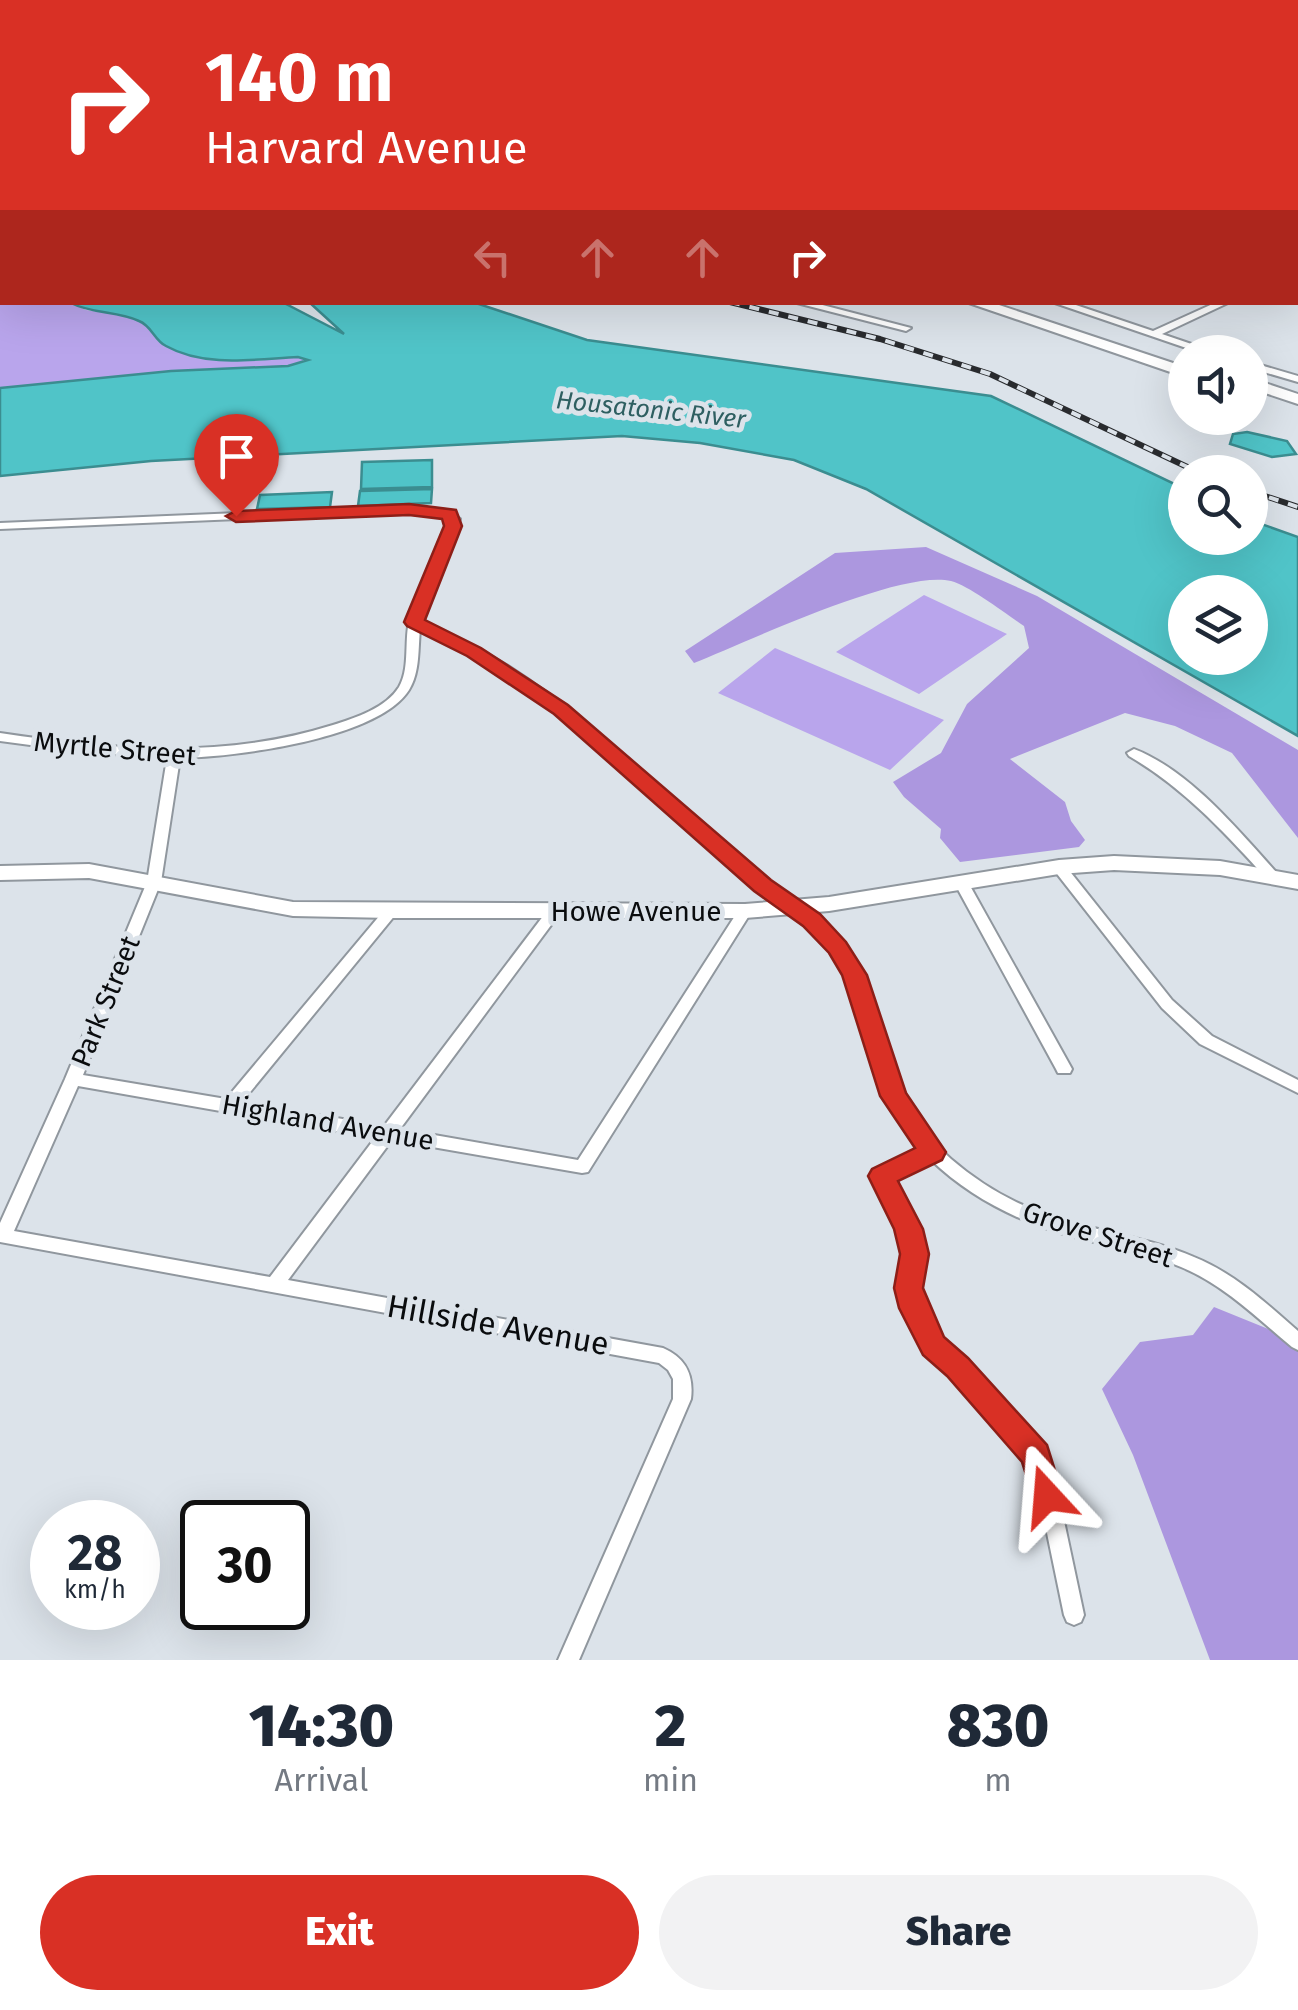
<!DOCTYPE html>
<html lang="en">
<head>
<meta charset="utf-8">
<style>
	:root { --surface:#fff; --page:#f2f2f3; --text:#1f2937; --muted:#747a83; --accent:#d93025 }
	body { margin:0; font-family:"Fira Sans",sans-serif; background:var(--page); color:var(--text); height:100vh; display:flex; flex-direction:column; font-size:38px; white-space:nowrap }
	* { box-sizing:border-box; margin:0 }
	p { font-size:32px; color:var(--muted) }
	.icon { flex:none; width:55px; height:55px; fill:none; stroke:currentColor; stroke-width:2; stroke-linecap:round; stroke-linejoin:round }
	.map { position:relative; height:1660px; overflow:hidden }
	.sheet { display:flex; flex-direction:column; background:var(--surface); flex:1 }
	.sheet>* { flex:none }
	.banner { position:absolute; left:0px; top:0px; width:1300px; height:305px; box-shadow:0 10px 40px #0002; background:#d93025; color:#fff; overflow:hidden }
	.buttons { position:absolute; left:1168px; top:335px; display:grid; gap:20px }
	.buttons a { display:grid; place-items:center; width:100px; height:100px; border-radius:50%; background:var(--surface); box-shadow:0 10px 40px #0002; font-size:50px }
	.speed { position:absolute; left:30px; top:1500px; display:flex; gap:20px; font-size:50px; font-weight:700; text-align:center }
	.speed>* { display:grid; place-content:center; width:130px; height:130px; border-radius:50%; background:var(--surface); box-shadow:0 10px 40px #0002; line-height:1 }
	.speed small { font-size:25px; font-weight:400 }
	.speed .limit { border:5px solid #111; border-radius:15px; background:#fff; color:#111 }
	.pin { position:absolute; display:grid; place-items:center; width:85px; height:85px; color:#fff; margin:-102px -42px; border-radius:50% 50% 50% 0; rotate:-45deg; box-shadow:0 0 10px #0007 }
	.pin .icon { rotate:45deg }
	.me { position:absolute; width:110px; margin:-55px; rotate:341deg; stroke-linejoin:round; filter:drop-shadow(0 0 8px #0008) }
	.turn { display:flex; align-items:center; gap:35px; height:210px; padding:0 40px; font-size:45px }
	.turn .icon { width:130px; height:130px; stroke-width:2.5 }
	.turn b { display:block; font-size:70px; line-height:85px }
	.lanes { display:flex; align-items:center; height:95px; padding:0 40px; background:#0003; justify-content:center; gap:50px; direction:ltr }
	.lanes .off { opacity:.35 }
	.eta { display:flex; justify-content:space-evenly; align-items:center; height:170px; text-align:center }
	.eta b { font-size:60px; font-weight:800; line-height:70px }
	.action { display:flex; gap:20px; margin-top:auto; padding:20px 40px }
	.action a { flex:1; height:115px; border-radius:60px; background:var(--accent); color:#fff; font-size:40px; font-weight:800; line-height:115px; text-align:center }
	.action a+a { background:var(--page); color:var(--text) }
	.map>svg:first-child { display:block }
	.green { fill:#b9a5ec }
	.forest { fill:#ac97df }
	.water { fill:#50c4c8; stroke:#3b8d90; stroke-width:2.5; fill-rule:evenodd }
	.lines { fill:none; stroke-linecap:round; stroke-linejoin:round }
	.minor-casing { stroke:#90979e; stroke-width:4 }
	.secondary-casing { stroke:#90979e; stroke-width:4 }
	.trunk-casing { stroke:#90979e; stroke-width:4 }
	.motorway-casing { stroke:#90979e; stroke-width:4 }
	.minor { fill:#fff; fill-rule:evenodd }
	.secondary { fill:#fff; fill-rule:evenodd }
	.trunk { fill:#fff; fill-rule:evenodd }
	.motorway { fill:#fff; fill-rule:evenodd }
	.rail-casing { stroke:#292b2e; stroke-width:6 }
	.rail { stroke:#dce3ea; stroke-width:4; stroke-dasharray:10; stroke-linecap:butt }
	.route { fill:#d93025; stroke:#8d1f18; stroke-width:2.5 }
	.labels { text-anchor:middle; stroke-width:10; stroke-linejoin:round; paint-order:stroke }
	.far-water-label { font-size:25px; font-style:italic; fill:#2e5f61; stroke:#dce3ea }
	.street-label { font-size:28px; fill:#0a0c0e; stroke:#dce3ea }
	.near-street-label { font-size:32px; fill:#0a0c0e; stroke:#dce3ea }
</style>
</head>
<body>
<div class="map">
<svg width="1298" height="1660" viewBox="0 0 1298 1660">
	<rect width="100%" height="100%" fill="#dce3ea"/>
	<!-- green -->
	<path class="green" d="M0,198L2,302L71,303L86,310L123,315L149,325L162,344L201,357L253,361L298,357L309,360L288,366L171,371L0,388Z
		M924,595L1007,634L919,694L836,652Z
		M775,648L944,720L890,770L718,693Z"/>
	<!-- forest -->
	<path class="forest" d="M926,547L1037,596L1298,750V838L1232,753L1175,726L1125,713L1010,759L1065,802L1071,821L1085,840L1079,847L960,862L940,838L941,829L904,797L893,782L941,753L967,704L1029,648L1024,626C1006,614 970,586 951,581C900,569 747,642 694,663L685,651L835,553Z
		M1214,1307L1298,1341V1660H1210L1133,1455L1102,1389L1140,1342L1193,1335Z"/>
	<!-- water -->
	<path class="water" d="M71,303H284L344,334L310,303H476L587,340L991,396L1185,489V538H1250V520L1298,537V736L866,489L794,460L700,443L622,436L151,461L0,476V388L171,371L288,366L308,360L298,357C256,359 205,368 166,346C154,340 152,326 139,321C117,311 92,314 71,303ZM1185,592H1250V658H1185Z
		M1247,432L1287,441L1296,454L1272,457L1230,444L1233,434Z
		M432,460V487L361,489L362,462Z
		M432,489L431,503L358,506L360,491Z
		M332,492L330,507L257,509L260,495Z"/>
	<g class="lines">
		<!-- minor casing -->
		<g class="minor-casing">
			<path id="minor" d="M306,0H313L315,2H308Z
				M664,0H670L671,2H665Z
				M830,0H836L837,2H831Z
				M793,302H811L911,328L906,331Z
				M1052,302H1067L1153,331L1217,302H1230L1162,334L1209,350L1210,352H1198Z
				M1250,362L1298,376V382L1250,368Z
				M409,506L446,510L460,519C450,554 429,585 421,621C451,635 480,649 508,666C596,722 667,798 746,864C779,891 820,911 844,946C889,1014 888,1103 951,1159C981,1185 1018,1206 1056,1218C1102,1232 1150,1238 1194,1257C1234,1273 1266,1303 1298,1331V1350L1292,1347C1257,1318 1223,1284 1181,1267C1148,1253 1113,1247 1078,1238C1023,1224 972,1199 931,1160L891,1179C903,1201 919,1224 922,1249C925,1276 916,1301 930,1326C939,1341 955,1352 968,1365C1002,1397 1034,1431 1054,1474L1084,1615L1081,1622L1074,1625L1067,1622L1064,1615L1035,1475C1015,1436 984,1404 953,1374C940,1361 925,1351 916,1335C895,1296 911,1282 904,1246C900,1220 884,1198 873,1176L875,1171L922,1150C872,1090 874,1012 831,951C806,915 765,895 733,867C631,779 544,687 420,629C418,650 420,672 409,690C378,739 235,757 180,758L161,882L83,1075L226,1099L386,908H396L398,911L396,914L242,1102L384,1126L550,907L555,905L562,910L560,913L400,1129L578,1160L740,908H750L752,911L750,914L588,1172L582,1173L392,1140L288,1280L663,1348C686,1358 694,1375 691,1399L579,1660H558L673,1399V1379L668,1370L659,1363L0,1242V1223L65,1079L147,882L167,758L83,752L0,741V733C115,750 221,760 333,725C355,718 386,708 399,687C409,670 405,646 408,627C414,590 438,557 448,520L439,515L409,512L0,529V523ZM78,1086L375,1138L270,1277L14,1231Z
				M1134,749C1189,770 1238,830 1277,873L1279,876L1277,879H1267C1225,833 1184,788 1129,756L1127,753Z
				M1059,862L1064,864L1172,1000L1212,1036L1298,1080V1093L1200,1044L1162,1008L1054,870L1052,867Z
				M962,879L969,884L1072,1069L1070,1073H1058L1056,1069L955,884Z"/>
		</g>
		<!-- secondary casing -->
		<g class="secondary-casing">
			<path id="secondary" d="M148,0H158L160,2H150Z
				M1114,856L1220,861L1298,875V889L1220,875L1114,870L1059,874L829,911L745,918H391L293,916L89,878L0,880V866L89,864L293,902L745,904L829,897L1059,860Z"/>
		</g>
		<!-- trunk casing -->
		<g class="trunk-casing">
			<path id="trunk" d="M0,96H2V104H0Z
				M966,302H990L1185,367V377Z
				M1250,378L1298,394V404L1250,388Z"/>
		</g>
		<!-- motorway casing -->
		<g class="motorway-casing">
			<path id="motorway" d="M0,88H2V96H0Z"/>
		</g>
		<!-- minor -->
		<use href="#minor" class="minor"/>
		<!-- secondary -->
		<use href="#secondary" class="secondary"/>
		<!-- trunk -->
		<use href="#trunk" class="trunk"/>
		<!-- motorway -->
		<use href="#motorway" class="motorway"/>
		<!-- rail casing -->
		<g class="rail-casing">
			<path id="rail" d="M730,302L880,339L990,374L1198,472
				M1250,491L1298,507"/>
		</g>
		<!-- rail -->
		<use href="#rail" class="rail"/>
	</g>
	<!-- route -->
	<path class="route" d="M409,504L456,510L462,526L425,620L481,648L568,705L771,880L820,914L846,942L867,975L906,1093L946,1152L942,1160L898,1181L923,1229L929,1254L923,1288L944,1337L968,1358L1047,1445L1063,1496L1059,1506L1047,1510L1036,1506L1022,1462L947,1376L923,1355L899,1308L894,1288L900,1254L894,1229L868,1176L872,1169L915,1148L880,1096L842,975L829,953L803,926L754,891L554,714L467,656L407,626L404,622L444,526L442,519L409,515L236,522L226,516L236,511Z"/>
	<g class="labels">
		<!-- far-water labels -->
		<g class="far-water-label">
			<text transform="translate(651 409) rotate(6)" y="9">Housatonic River</text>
		</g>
		<!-- street labels -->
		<g class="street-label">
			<text transform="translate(115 748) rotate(5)" y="10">Myrtle Street</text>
			<text x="636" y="921">Howe Avenue</text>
			<text transform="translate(105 1001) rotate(-68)" y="10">Park Street</text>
			<text transform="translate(328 1122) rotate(10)" y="10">Highland Avenue</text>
			<text transform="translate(1098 1234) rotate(18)" y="10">Grove Street</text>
		</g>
		<!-- near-street labels -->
		<g class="near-street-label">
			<text transform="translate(498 1325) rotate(10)" y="11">Hillside Avenue</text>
		</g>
	</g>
</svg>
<div class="buttons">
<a><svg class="icon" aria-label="sound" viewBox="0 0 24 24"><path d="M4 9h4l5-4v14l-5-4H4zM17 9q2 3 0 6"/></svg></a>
<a><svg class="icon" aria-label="search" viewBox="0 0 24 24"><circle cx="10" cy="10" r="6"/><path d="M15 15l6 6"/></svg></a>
<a><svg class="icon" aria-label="layers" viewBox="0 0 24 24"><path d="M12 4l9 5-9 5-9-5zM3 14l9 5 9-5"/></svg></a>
</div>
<div class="speed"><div>28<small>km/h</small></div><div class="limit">30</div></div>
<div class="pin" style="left:236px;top:516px;background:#d93025"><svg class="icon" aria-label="arrive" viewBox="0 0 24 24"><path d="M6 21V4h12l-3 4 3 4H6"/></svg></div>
<svg class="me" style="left:1047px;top:1496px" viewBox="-20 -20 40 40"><path d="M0-17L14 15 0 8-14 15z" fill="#d93025" stroke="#fff" stroke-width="4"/></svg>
<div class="banner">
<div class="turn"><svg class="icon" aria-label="right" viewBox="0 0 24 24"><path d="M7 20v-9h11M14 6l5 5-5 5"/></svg><div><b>140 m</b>Harvard Avenue</div></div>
<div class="lanes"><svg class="icon off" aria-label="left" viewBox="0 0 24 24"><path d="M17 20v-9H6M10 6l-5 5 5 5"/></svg><svg class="icon off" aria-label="ahead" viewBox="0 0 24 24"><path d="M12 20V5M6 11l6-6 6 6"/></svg><svg class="icon off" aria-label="ahead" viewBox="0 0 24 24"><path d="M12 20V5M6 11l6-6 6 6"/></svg><svg class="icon" aria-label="right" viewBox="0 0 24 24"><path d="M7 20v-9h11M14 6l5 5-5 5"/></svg></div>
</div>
</div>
<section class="sheet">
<div class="eta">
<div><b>14:30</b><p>Arrival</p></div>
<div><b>2</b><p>min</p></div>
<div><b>830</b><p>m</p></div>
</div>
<div class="action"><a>Exit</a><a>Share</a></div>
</section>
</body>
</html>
